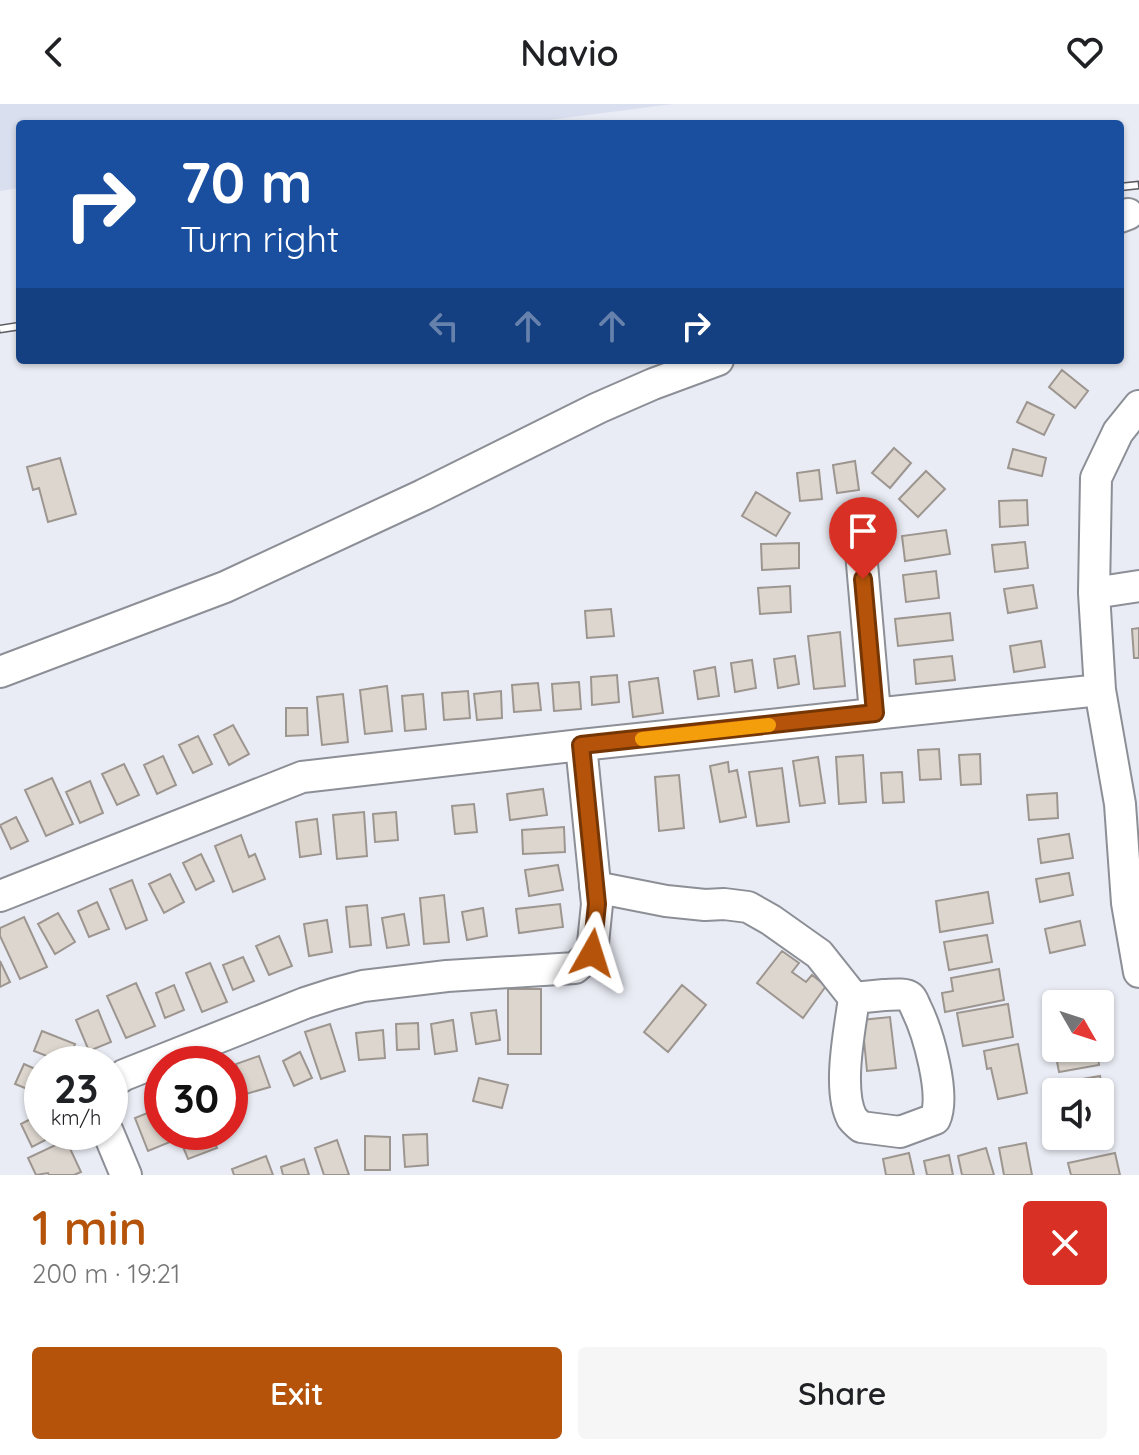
<!DOCTYPE html>
<html lang="en">
<head>
<meta charset="utf-8">
<style>
	:root { --surface:#fff; --page:#f6f6f6; --text:#202124; --muted:#757577; --accent:#b45309 }
	body { margin:0; font-family:Quicksand,sans-serif; background:var(--page); color:var(--text); height:100vh; display:flex; flex-direction:column; font-size:30px; white-space:nowrap }
	* { box-sizing:border-box; margin:0 }
	p { font-size:26px; color:var(--muted) }
	.icon { flex:none; width:44px; height:44px; fill:none; stroke:currentColor; stroke-width:2; stroke-linecap:round; stroke-linejoin:round }
	.map { position:relative; height:1071px; overflow:hidden }
	.sheet { display:flex; flex-direction:column; background:var(--surface); flex:1 }
	.sheet>* { flex:none }
	.hud { position:absolute; left:16px; top:16px; width:1108px; height:244px; border-radius:8px; box-shadow:0 2px 6px #0004; background:#1a4fa0; color:#fff; overflow:hidden }
	.needle { width:52px; rotate:129deg }
	.fabs { position:absolute; left:1042px; top:886px; display:grid; gap:16px }
	.fabs a { display:grid; place-items:center; width:72px; height:72px; border-radius:8px; background:var(--surface); box-shadow:0 2px 6px #0004; font-size:40px }
	.speed { position:absolute; left:24px; top:942px; display:flex; gap:16px; font-size:40px; font-weight:700; text-align:center }
	.speed>* { display:grid; place-content:center; width:104px; height:104px; border-radius:50%; background:var(--surface); box-shadow:0 2px 6px #0004; line-height:1 }
	.speed small { font-size:20px; font-weight:400 }
	.speed .limit { border:12px solid #d22; background:#fff; color:#111 }
	.pin { position:absolute; display:grid; place-items:center; width:68px; height:68px; color:#fff; margin:-82px -34px; border-radius:50% 50% 50% 0; rotate:-45deg; box-shadow:0 0 8px #0007 }
	.pin .icon { rotate:45deg }
	.me { position:absolute; width:88px; margin:-44px; rotate:6deg; stroke-linejoin:round; filter:drop-shadow(0 0 6px #0008) }
	.turn { display:flex; align-items:center; gap:28px; height:168px; padding:0 32px; font-size:36px }
	.turn .icon { width:104px; height:104px; stroke-width:2.5 }
	.turn b { display:block; font-size:56px; line-height:68px }
	.lanes { display:flex; align-items:center; height:76px; padding:0 32px; background:#0003; justify-content:center; gap:40px; direction:ltr }
	.lanes .off { opacity:.35 }
	.round { display:grid; place-items:center; flex:none; width:84px; height:84px; border-radius:8px; background:var(--page) }
	.headline { display:flex; align-items:center; justify-content:space-between; height:136px; padding:0 32px }
	h1 { font-size:48px; font-weight:600; line-height:60px; color:var(--accent) }
	.action { display:flex; gap:16px; margin-top:auto; padding:16px 32px }
	.action a { flex:1; height:92px; border-radius:8px; background:var(--accent); color:#fff; font-size:32px; font-weight:600; line-height:92px; text-align:center }
	.action a+a { background:var(--page); color:var(--text) }
	header { display:flex; justify-content:space-between; align-items:center; height:104px; padding:0 32px; background:var(--surface); font-size:36px; font-weight:600 }
	.map>svg:first-child { display:block }
	.built { fill:#dadfef }
	.building { fill:#ddd6cf; stroke:#9d9690; stroke-width:2 }
	.lines { fill:none; stroke-linecap:round; stroke-linejoin:round }
	.minor-casing { stroke:#8c8f96; stroke-width:34 }
	.minor { stroke:#fff; stroke-width:30 }
	.rail-casing { stroke:#5c5d62; stroke-width:9 }
	.rail { stroke:#fff; stroke-width:6; stroke-dasharray:18; stroke-linecap:butt }
	.route-casing { stroke:#753606; stroke-width:20 }
	.route { stroke:#b45309; stroke-width:14 }
	.slow { stroke:#f59e0b; stroke-width:14 }
</style>
</head>
<body>
<header><svg class="icon" aria-label="back" viewBox="0 0 24 24"><path d="M15 5l-7 7 7 7"/></svg>Navio<svg class="icon" aria-label="heart" viewBox="0 0 24 24"><path d="M12 20l-8-8c-3-5 5-10 8-4 3-6 11-1 8 4z"/></svg></header>
<div class="map">
<svg width="1139" height="1071" viewBox="0 0 1139 1071">
	<rect width="100%" height="100%" fill="#eaecf5"/>
	<!-- built -->
	<path class="built" d="M0,0H673L518,20H20V84L0,87Z"/>
	<!-- building -->
	<path class="building" d="M1062,266L1088,287L1075,304L1049,283Z
		M1027,298L1054,311L1044,331L1017,318Z
		M894,344L911,359L890,384L872,369Z
		M1013,345L1046,354L1042,372L1008,364Z
		M60,354L76,410L48,418L39,384L33,386L27,363Z
		M855,357L859,386L837,389L833,361Z
		M819,366L822,395L800,397L797,369Z
		M926,367L945,385L918,413L899,395Z
		M756,388L790,409L776,432L742,412Z
		M1027,396L1028,421L1000,423L999,397Z
		M946,426L950,450L905,457L902,432Z
		M1025,438L1028,464L995,468L992,441Z
		M799,439V464L762,466L761,440Z
		M936,467L939,494L906,498L903,471Z
		M1033,481L1037,504L1008,509L1004,485Z
		M790,482L791,508L760,510L758,484Z
		M611,505L614,532L587,534L585,507Z
		M950,509L953,536L898,542L895,515Z
		M1139,524V554H1134L1132,525Z
		M840,528L845,582L814,585L808,532Z
		M1041,537L1045,563L1014,568L1010,542Z
		M795,552L799,580L778,584L774,555Z
		M952,552L955,576L916,580L914,556Z
		M752,556L756,584L735,588L731,559Z
		M715,563L719,592L698,595L694,567Z
		M617,571L619,598L592,601L591,573Z
		M658,574L663,609L633,613L629,578Z
		M579,578L581,605L554,607L552,580Z
		M538,579L541,606L514,608L512,581Z
		M387,582L392,627L365,630L360,586Z
		M468,587L470,614L444,616L442,589Z
		M501,587L502,614L477,616L474,590Z
		M343,590L348,638L322,641L317,593Z
		M423,590L426,625L405,627L402,592Z
		M286,604H307L308,631L286,632Z
		M233,621L249,650L229,661L214,631Z
		M198,632L212,660L193,669L179,641Z
		M939,645L941,675L920,676L918,646Z
		M980,650L981,680L961,681L959,651Z
		M863,651L866,698L839,700L836,653Z
		M163,652L176,681L157,690L144,661Z
		M818,653L825,699L800,702L793,657Z
		M728,658L729,668L737,666L746,713L720,718L710,662Z
		M124,660L139,691L117,701L102,670Z
		M782,664L789,718L757,722L749,668Z
		M902,668L904,698L883,699L881,669Z
		M679,671L684,724L659,727L655,673Z
		M52,674L73,720L46,732L25,686Z
		M90,677L103,709L80,719L66,688Z
		M543,685L547,711L510,716L507,690Z
		M1057,689L1058,714L1029,716L1027,691Z
		M474,700L477,728L455,730L452,702Z
		M364,708L367,752L337,755L333,711Z
		M396,708L398,736L375,738L373,710Z
		M16,713L28,737L11,745L0,721Z
		M317,715L321,750L300,753L296,718Z
		M564,723L565,748L523,750L522,726Z
		M1069,730L1073,754L1041,759L1038,735Z
		M241,731L249,753L255,750L265,775L233,788L215,742Z
		M201,750L214,777L196,786L183,759Z
		M558,761L563,786L529,792L525,766Z
		M1069,769L1073,791L1040,798L1036,775Z
		M170,770L184,798L164,809L149,780Z
		M132,776L147,816L126,825L110,785Z
		M988,788L993,819L940,828L936,797Z
		M444,791L449,838L424,840L420,794Z
		M97,798L109,825L89,833L78,807Z
		M560,800L563,823L519,829L516,805Z
		M367,801L371,841L350,843L346,803Z
		M483,804L487,832L467,836L462,808Z
		M58,809L75,838L55,850L38,820Z
		M404,810L409,841L387,844L382,814Z
		M24,813L47,863L20,875L0,832V824Z
		M327,816L332,848L309,852L304,820Z
		M1080,817L1085,841L1050,849L1045,825Z
		M987,831L992,858L949,866L944,838Z
		M279,832L292,862L269,871L256,842Z
		M782,847L799,859L792,868L806,878L812,871L826,882L803,914L757,879Z
		M243,853L254,877L233,886L223,861Z
		M0,857L10,878L0,883Z
		M210,859L227,898L202,908L186,869Z
		M999,865L1004,896L945,908L942,889L953,887L951,874Z
		M136,879L155,922L126,934L107,892Z
		M174,881L184,906L165,914L156,889Z
		M682,881L706,901L668,948L644,928Z
		M508,885H541V950H508Z
		M1090,894L1091,900H1059Z
		M1008,900L1013,933L963,942L957,909Z
		M98,906L111,938L89,947L76,916Z
		M496,906L500,936L476,940L471,909Z
		M890,913L896,964L867,967L862,916Z
		M453,916L457,947L435,950L431,920Z
		M418,919L419,945L397,946L396,920Z
		M330,920L345,967L321,975L305,928Z
		M383,926L385,954L359,956L356,929Z
		M42,927L75,940L67,960L34,947Z
		M1018,940L1027,989L998,995L991,964L987,965L984,947Z
		M1054,942L1056,944H1097L1099,961L1059,968Z
		M300,948L312,974L294,982L283,957Z
		M259,952L270,983L246,990L236,960Z
		M24,960L42,968V991L15,980Z
		M1100,972L1105,998L1100,999V988H1067L1065,978Z
		M479,974L508,981L502,1004L473,997Z
		M230,979L240,1005L230,1009Z
		M157,1005L162,1017V1028H166L170,1038L148,1047L135,1014Z
		M42,1009V1028L59,1029L32,1043L21,1020Z
		M1100,1023L1102,1037L1071,1042L1069,1032H1100Z
		M192,1028H210L217,1044L188,1055L179,1033Z
		M427,1030L428,1061L405,1063L403,1031Z
		M365,1032L390,1033V1066H365Z
		M66,1036L81,1068L74,1071H49L48,1069L36,1071L28,1054Z
		M337,1036L349,1071H324L315,1044Z
		M1026,1039L1032,1071H1004L999,1044Z
		M986,1044L994,1071H962L958,1052Z
		M909,1049L914,1071H886L883,1055Z
		M1115,1049L1120,1071H1071L1068,1059Z
		M949,1051L953,1071H927L924,1057Z
		M266,1052L273,1071H234L232,1065Z
		M304,1055L309,1071H283L281,1063Z"/>
	<g class="lines">
		<!-- minor casing -->
		<g class="minor-casing">
			<path id="minor" d="M1120,113L1128,110
				M1139,302L1118,328L1096,374L1094,489L1100,586L1120,700L1127,799L1139,868
				M861,448L875,609
				M1094,489L1139,482
				M0,568L225,483L423,391L598,304L653,280L718,256
				M595,783L666,797L705,801L724,800L748,803L771,816L819,850L854,894
				M0,792L302,673L581,641L1100,586
				M884,891C891,891 905,889 910,893C912,894 915,902 916,904C928,928 946,991 935,1015L900,1028L861,1023C858,1020 855,1018 852,1014C837,985 850,925 854,894Z
				M110,980L124,971L305,899L333,890L363,882L447,872L575,864L592,849L597,800L581,641
				M108,1028L126,1071"/>
		</g>
		<!-- minor -->
		<use href="#minor" class="minor"/>
		<!-- rail casing -->
		<g class="rail-casing">
			<path id="rail" d="M1120,83L1139,81
				M0,225L20,222"/>
		</g>
		<!-- rail -->
		<use href="#rail" class="rail"/>
	</g>
	<g class="lines">
		<!-- route casing -->
		<g class="route-casing">
			<path id="route" d="M592,849L597,800L581,641L875,609L863,475"/>
		</g>
		<!-- route -->
		<use href="#route" class="route"/>
		<!-- slow -->
		<path class="slow" d="M642,635L769,621"/>
	</g>
</svg>
<div class="fabs">
<a><svg class="needle" viewBox="-14 -14 28 28"><path d="M0-13l5 13h-10z" fill="#e53935"/><path d="M0 13l5-13h-10z" fill="#757577"/></svg></a>
<a><svg class="icon" aria-label="sound" viewBox="0 0 24 24"><path d="M4 9h4l5-4v14l-5-4H4zM17 9q2 3 0 6"/></svg></a>
</div>
<div class="speed"><div>23<small>km/h</small></div><div class="limit">30</div></div>
<div class="pin" style="left:863px;top:475px;background:#d93025"><svg class="icon" aria-label="arrive" viewBox="0 0 24 24"><path d="M6 21V4h12l-3 4 3 4H6"/></svg></div>
<svg class="me" style="left:592px;top:849px" viewBox="-20 -20 40 40"><path d="M0-17L14 15 0 8-14 15z" fill="#b45309" stroke="#fff" stroke-width="4"/></svg>
<div class="hud">
<div class="turn"><svg class="icon" aria-label="right" viewBox="0 0 24 24"><path d="M7 20v-9h11M14 6l5 5-5 5"/></svg><div><b>70 m</b>Turn right</div></div>
<div class="lanes"><svg class="icon off" aria-label="left" viewBox="0 0 24 24"><path d="M17 20v-9H6M10 6l-5 5 5 5"/></svg><svg class="icon off" aria-label="ahead" viewBox="0 0 24 24"><path d="M12 20V5M6 11l6-6 6 6"/></svg><svg class="icon off" aria-label="ahead" viewBox="0 0 24 24"><path d="M12 20V5M6 11l6-6 6 6"/></svg><svg class="icon" aria-label="right" viewBox="0 0 24 24"><path d="M7 20v-9h11M14 6l5 5-5 5"/></svg></div>
</div>
</div>
<section class="sheet">
<div class="headline"><div><h1>1 min</h1><p>200 m · 19:21</p></div><a class="round" style="background:#d93025;color:#fff"><svg class="icon" aria-label="close" viewBox="0 0 24 24"><path d="M6 6l12 12M18 6L6 18"/></svg></a></div>
<div class="action"><a>Exit</a><a>Share</a></div>
</section>
</body>
</html>
